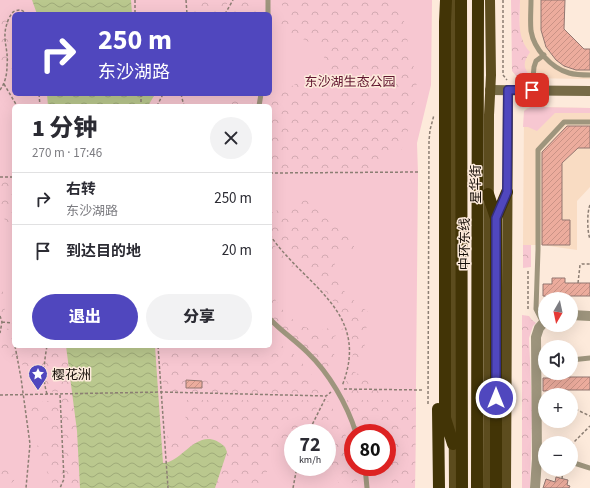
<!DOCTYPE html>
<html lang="zh">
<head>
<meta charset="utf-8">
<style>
	:root { --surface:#fff; --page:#f2f2f3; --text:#2b2b33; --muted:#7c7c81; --line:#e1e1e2; --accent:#5047be }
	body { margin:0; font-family:"Source Sans 3","Noto Sans SC",sans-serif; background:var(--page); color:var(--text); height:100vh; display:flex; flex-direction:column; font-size:15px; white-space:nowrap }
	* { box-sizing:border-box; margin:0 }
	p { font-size:13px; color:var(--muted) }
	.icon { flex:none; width:22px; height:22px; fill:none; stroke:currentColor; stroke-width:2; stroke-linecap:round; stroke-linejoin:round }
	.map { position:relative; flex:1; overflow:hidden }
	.details { position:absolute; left:12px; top:104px; width:260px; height:244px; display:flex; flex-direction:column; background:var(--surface); border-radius:6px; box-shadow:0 4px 16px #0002 }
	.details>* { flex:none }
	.hud { position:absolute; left:12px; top:12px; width:260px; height:84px; border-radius:6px; box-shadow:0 4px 16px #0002; background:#5047be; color:#fff; overflow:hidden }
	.needle { width:26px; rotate:189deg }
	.fabs { position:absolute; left:538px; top:292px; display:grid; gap:8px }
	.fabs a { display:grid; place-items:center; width:40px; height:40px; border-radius:50%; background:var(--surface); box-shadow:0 4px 16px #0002; font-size:20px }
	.speed { position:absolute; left:284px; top:424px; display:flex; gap:8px; font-size:20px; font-weight:700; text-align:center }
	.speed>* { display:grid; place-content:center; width:52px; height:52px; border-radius:50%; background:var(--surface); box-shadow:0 4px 16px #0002; line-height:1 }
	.speed small { font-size:10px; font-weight:400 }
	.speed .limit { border:6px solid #d22; background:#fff; color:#111 }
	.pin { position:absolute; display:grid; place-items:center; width:34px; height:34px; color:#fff; margin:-17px; border-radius:8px; box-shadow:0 2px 6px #0006 }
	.me { position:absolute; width:44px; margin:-22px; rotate:0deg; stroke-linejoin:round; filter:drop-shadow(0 0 3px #0008) }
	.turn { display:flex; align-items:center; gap:14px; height:84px; padding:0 20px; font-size:18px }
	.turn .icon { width:52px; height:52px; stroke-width:2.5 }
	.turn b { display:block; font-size:28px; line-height:34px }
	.round { display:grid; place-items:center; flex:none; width:42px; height:42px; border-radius:21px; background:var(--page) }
	.summary { display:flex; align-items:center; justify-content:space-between; height:68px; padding:0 20px }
	h1 { font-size:24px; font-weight:800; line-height:30px }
	.primary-button { display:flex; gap:8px; margin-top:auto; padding:8px 20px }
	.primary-button a { flex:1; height:46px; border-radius:24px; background:var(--accent); color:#fff; font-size:16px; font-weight:800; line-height:46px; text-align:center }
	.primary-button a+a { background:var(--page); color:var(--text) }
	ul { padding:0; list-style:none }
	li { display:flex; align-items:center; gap:12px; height:52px; padding:0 20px; border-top:1px solid var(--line) }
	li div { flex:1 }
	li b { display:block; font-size:15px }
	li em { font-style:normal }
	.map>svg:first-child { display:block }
	.built { fill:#f9dcc3 }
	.green { fill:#f7c7d1; fill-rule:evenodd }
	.forest { fill:url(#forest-crowns) }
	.water { fill:url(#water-waves) }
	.building { fill:url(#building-hatch); stroke:#937771 }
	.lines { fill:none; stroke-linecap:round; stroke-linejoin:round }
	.path { stroke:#8c7e73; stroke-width:1.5; stroke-dasharray:3 2; stroke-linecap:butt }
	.lane { stroke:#9e957d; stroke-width:5 }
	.street { stroke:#9e957d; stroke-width:10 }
	.secondary { stroke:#776b47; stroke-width:10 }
	.primary { stroke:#5c4c1e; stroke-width:10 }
	.highway { stroke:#423406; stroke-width:12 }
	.route-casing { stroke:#342e7c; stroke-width:10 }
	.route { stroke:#5047be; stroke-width:7 }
	.labels { text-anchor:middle; stroke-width:3; stroke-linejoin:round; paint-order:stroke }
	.park-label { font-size:13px; fill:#61162f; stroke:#fdeadb }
	.street-label { font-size:13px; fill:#160e08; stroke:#fdeadb }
	.poi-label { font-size:13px; fill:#160e08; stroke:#fdeadb; text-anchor:start }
</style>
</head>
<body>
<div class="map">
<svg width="590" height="488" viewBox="0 0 590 488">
	<defs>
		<pattern id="forest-crowns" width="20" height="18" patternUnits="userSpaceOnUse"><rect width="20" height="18" fill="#f7c7d1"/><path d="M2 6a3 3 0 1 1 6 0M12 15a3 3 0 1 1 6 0" fill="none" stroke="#d3aab2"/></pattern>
		<pattern id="water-waves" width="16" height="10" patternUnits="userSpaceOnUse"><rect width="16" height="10" fill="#bac88e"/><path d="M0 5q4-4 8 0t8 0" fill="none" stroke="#9fab79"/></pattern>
		<pattern id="building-hatch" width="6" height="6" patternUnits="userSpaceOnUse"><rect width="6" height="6" fill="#ecac9d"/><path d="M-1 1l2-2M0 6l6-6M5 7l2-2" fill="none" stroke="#ca9386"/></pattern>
	</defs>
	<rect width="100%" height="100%" fill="#fdeadb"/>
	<!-- built -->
	<path class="built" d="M520,0H565L564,29L584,49H590V79L521,78L519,31Z
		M531,107L590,108V187L577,201V250L542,245H523L524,114V111L527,108Z"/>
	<!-- green -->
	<path class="green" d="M0,0H432L431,85L417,143L418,174L415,488H0ZM14,14H270V94H14ZM14,106H270V346H14ZM293,433H327V467H293ZM353,433H387V467H353Z
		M531,107L590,108V113H555L537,131L528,127H523L524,111Z"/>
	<!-- forest -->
	<path class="forest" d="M189,0H229L221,14H189Z
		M235,0H259V14H228Z
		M277,0H396L395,9L408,27L407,54L415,69L417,90L409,127L401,151L383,156L373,169L270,171V106H262L263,104L274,91L283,92L320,68L325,55L324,50L280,27L283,14L287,10Z
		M511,0H520C520,19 516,37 530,52C525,60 522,65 528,73V78L517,77L512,71Z
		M6,17L13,22C11,27 8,33 8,38C9,51 17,62 11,76L7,75L0,64V21Z
		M223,94H253L252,106H219Z
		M14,179V226L8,227L0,209V180Z
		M306,200L328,220L341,223L346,228L348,235L354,244V250L349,253L338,251C332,262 335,277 342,288C347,296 360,305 368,312L363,362L352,361C353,356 353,351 353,346C349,307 314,281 290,255C284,249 272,238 270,231C268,226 270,218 270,213Z
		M270,240L286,259L305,278L280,266L270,258Z
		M523,245H531V267L523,268Z
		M0,282L5,299L4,307L6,313H1L0,310Z
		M270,289C278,309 298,330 320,330C326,331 335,324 340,322L344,333L333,337L335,366L330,371L323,373L298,348L270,324Z
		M522,315L529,316L532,320L536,323L533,326L529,338L532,410L530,488H522Z
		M14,327V346H46V350C55,348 59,346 66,352L72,391L45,392L40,382L35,380L31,368L21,364H17L6,357L0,351V336L3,330Z
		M270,342C274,343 279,344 282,346C297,353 314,377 323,391L322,394L164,395L161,346H270Z
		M350,369L358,374L368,376L386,394L340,393L344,388Z
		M72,397L77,431L80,488H61L51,482L37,446L42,442H55V431L30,417L29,404Z
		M185,400H321L304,433H293V447L271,448L264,488H215L227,452C225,450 224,446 222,444C206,429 181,453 169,463L167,431H186Z
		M340,400H416L415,488H391L390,476L387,467V433H371L370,432L362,433L351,422Z
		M327,401H329C339,422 353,443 353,467H355L358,488H338V481L327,464V433H313Z
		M0,457C10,465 15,467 14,481L9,485L0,486Z"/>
	<!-- water -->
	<path class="water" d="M32,0H131L132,14H37Z
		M47,94H155L148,106H48Z
		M66,346H155L163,463C183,463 199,422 225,447L227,452L215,488H80L77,431Z"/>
	<!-- building -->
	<path class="building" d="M541,0H565L564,29L584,49H590V70H576L564,66L556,60L546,47L541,30Z
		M567,126H590V148H578L562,163V220H570V245H542V152Z
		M552,278H565V283H590V296H562V299H554V297L543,296V284H552Z
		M551,373H563V377H590V390H561V394H553V391H543V378H551Z
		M186,380L202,381V388H186Z
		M556,477L568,480L567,485L570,486L569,488H543L546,479L555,482Z"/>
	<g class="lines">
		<!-- path -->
		<path class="path" d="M135,0V14
			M186,0L187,14
			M503,0V75L507,80
			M225,14L233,0
			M4,84L17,106
			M0,90C5,83 7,75 7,66C9,46 0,39 9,18C11,15 12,12 15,11C20,9 23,10 26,14
			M39,94L40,106
			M141,94V106
			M181,94L184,106
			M157,106L163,94
			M270,173L420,172
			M0,177H14
			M14,187V212
			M590,205C587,212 587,231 590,239
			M270,235C304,286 372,311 342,386
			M528,271V309H530
			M578,283L580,265L582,264H590
			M0,316L2,322L0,333
			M2,322L14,323
			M14,323V338
			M15,346L21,378L30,444L26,488
			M158,346L168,488
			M344,389L422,390
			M47,394C42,378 44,363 47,346
			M0,395L162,392L326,396L331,392
			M60,395L64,479L60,488
			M428,404L429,141L430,130L434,115
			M571,407L590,416
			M308,433L326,397
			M571,445L590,426
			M562,479L563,469
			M293,488L297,467"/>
		<!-- lane -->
		<path class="lane" d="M531,0C531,10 530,21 531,31C534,49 551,68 569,73C576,75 583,75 590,75
			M268,14V0
			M532,90L534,67L536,61L544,55
			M259,106L261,94
			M270,319C281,331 295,340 307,352C329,373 347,404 356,433
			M543,323L536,309L538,250V150L564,122H590
			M571,360L590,358
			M537,459H545
			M571,462L590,468
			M365,467L367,488"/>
		<!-- street -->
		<path class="street" d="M571,315L590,316
			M535,488L537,459L536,337L539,328L545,321"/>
		<!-- secondary -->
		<path class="secondary" d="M490,90L590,91"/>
		<!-- primary -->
		<path class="primary" d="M453,0L452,90L454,488
			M488,488L489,115L491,75L490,0
			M506,488L508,90"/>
		<!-- highway -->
		<path class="highway" d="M446,0L445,22V418L453,444
			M461,0L462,488
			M488,194L496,218V488
			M496,218L507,192
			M438,409L439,488
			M477,488L478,0"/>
	</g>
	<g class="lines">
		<!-- route casing -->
		<g class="route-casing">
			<path id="route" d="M496,398V218L507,192L508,90H532"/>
		</g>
		<!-- route -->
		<use href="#route" class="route"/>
	</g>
	<!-- icons -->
	<defs>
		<g id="sight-pin" transform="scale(1)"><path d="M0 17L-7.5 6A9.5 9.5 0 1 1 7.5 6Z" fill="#5047be" stroke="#fdeadb"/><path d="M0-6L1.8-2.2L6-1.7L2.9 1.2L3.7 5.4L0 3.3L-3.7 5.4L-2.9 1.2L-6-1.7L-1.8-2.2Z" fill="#fff"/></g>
	</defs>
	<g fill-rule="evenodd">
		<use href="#sight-pin" x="38" y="374"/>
	</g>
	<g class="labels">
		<!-- park labels -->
		<g class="park-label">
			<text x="350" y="86">东沙湖生态公园</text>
		</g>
		<!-- street labels -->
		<g class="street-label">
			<text transform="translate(475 184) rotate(-90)" y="5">星华街</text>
			<text transform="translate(464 244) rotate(-90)" y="5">中环东线</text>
		</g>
		<!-- poi labels -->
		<g class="poi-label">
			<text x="52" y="379">樱花洲</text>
		</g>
	</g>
</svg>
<div class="fabs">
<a><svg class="needle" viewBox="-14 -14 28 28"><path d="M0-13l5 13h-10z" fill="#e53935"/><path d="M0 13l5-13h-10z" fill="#7c7c81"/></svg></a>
<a><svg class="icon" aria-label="sound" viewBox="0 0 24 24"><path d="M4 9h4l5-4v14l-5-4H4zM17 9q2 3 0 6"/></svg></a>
<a>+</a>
<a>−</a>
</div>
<div class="speed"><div>72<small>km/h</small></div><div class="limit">80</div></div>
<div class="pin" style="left:532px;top:90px;background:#d93025"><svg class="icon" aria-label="arrive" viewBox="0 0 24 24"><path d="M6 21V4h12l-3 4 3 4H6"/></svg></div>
<svg class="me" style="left:496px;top:398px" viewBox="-20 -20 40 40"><circle r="17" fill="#5047be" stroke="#fff" stroke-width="3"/><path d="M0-11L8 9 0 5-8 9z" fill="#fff"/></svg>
<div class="hud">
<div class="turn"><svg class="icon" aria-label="right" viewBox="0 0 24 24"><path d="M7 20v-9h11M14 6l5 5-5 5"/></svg><div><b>250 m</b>东沙湖路</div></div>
</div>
<section class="details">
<div class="summary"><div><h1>1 分钟</h1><p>270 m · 17:46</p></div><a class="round"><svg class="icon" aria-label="close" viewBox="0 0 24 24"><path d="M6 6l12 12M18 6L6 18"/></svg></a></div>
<ul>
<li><svg class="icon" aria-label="right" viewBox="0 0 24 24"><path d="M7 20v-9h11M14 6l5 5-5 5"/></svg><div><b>右转</b><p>东沙湖路</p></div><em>250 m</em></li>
<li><svg class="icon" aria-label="arrive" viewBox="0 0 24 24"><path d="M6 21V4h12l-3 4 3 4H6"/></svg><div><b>到达目的地</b></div><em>20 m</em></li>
</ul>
<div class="primary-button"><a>退出</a><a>分享</a></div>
</section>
</div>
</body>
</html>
